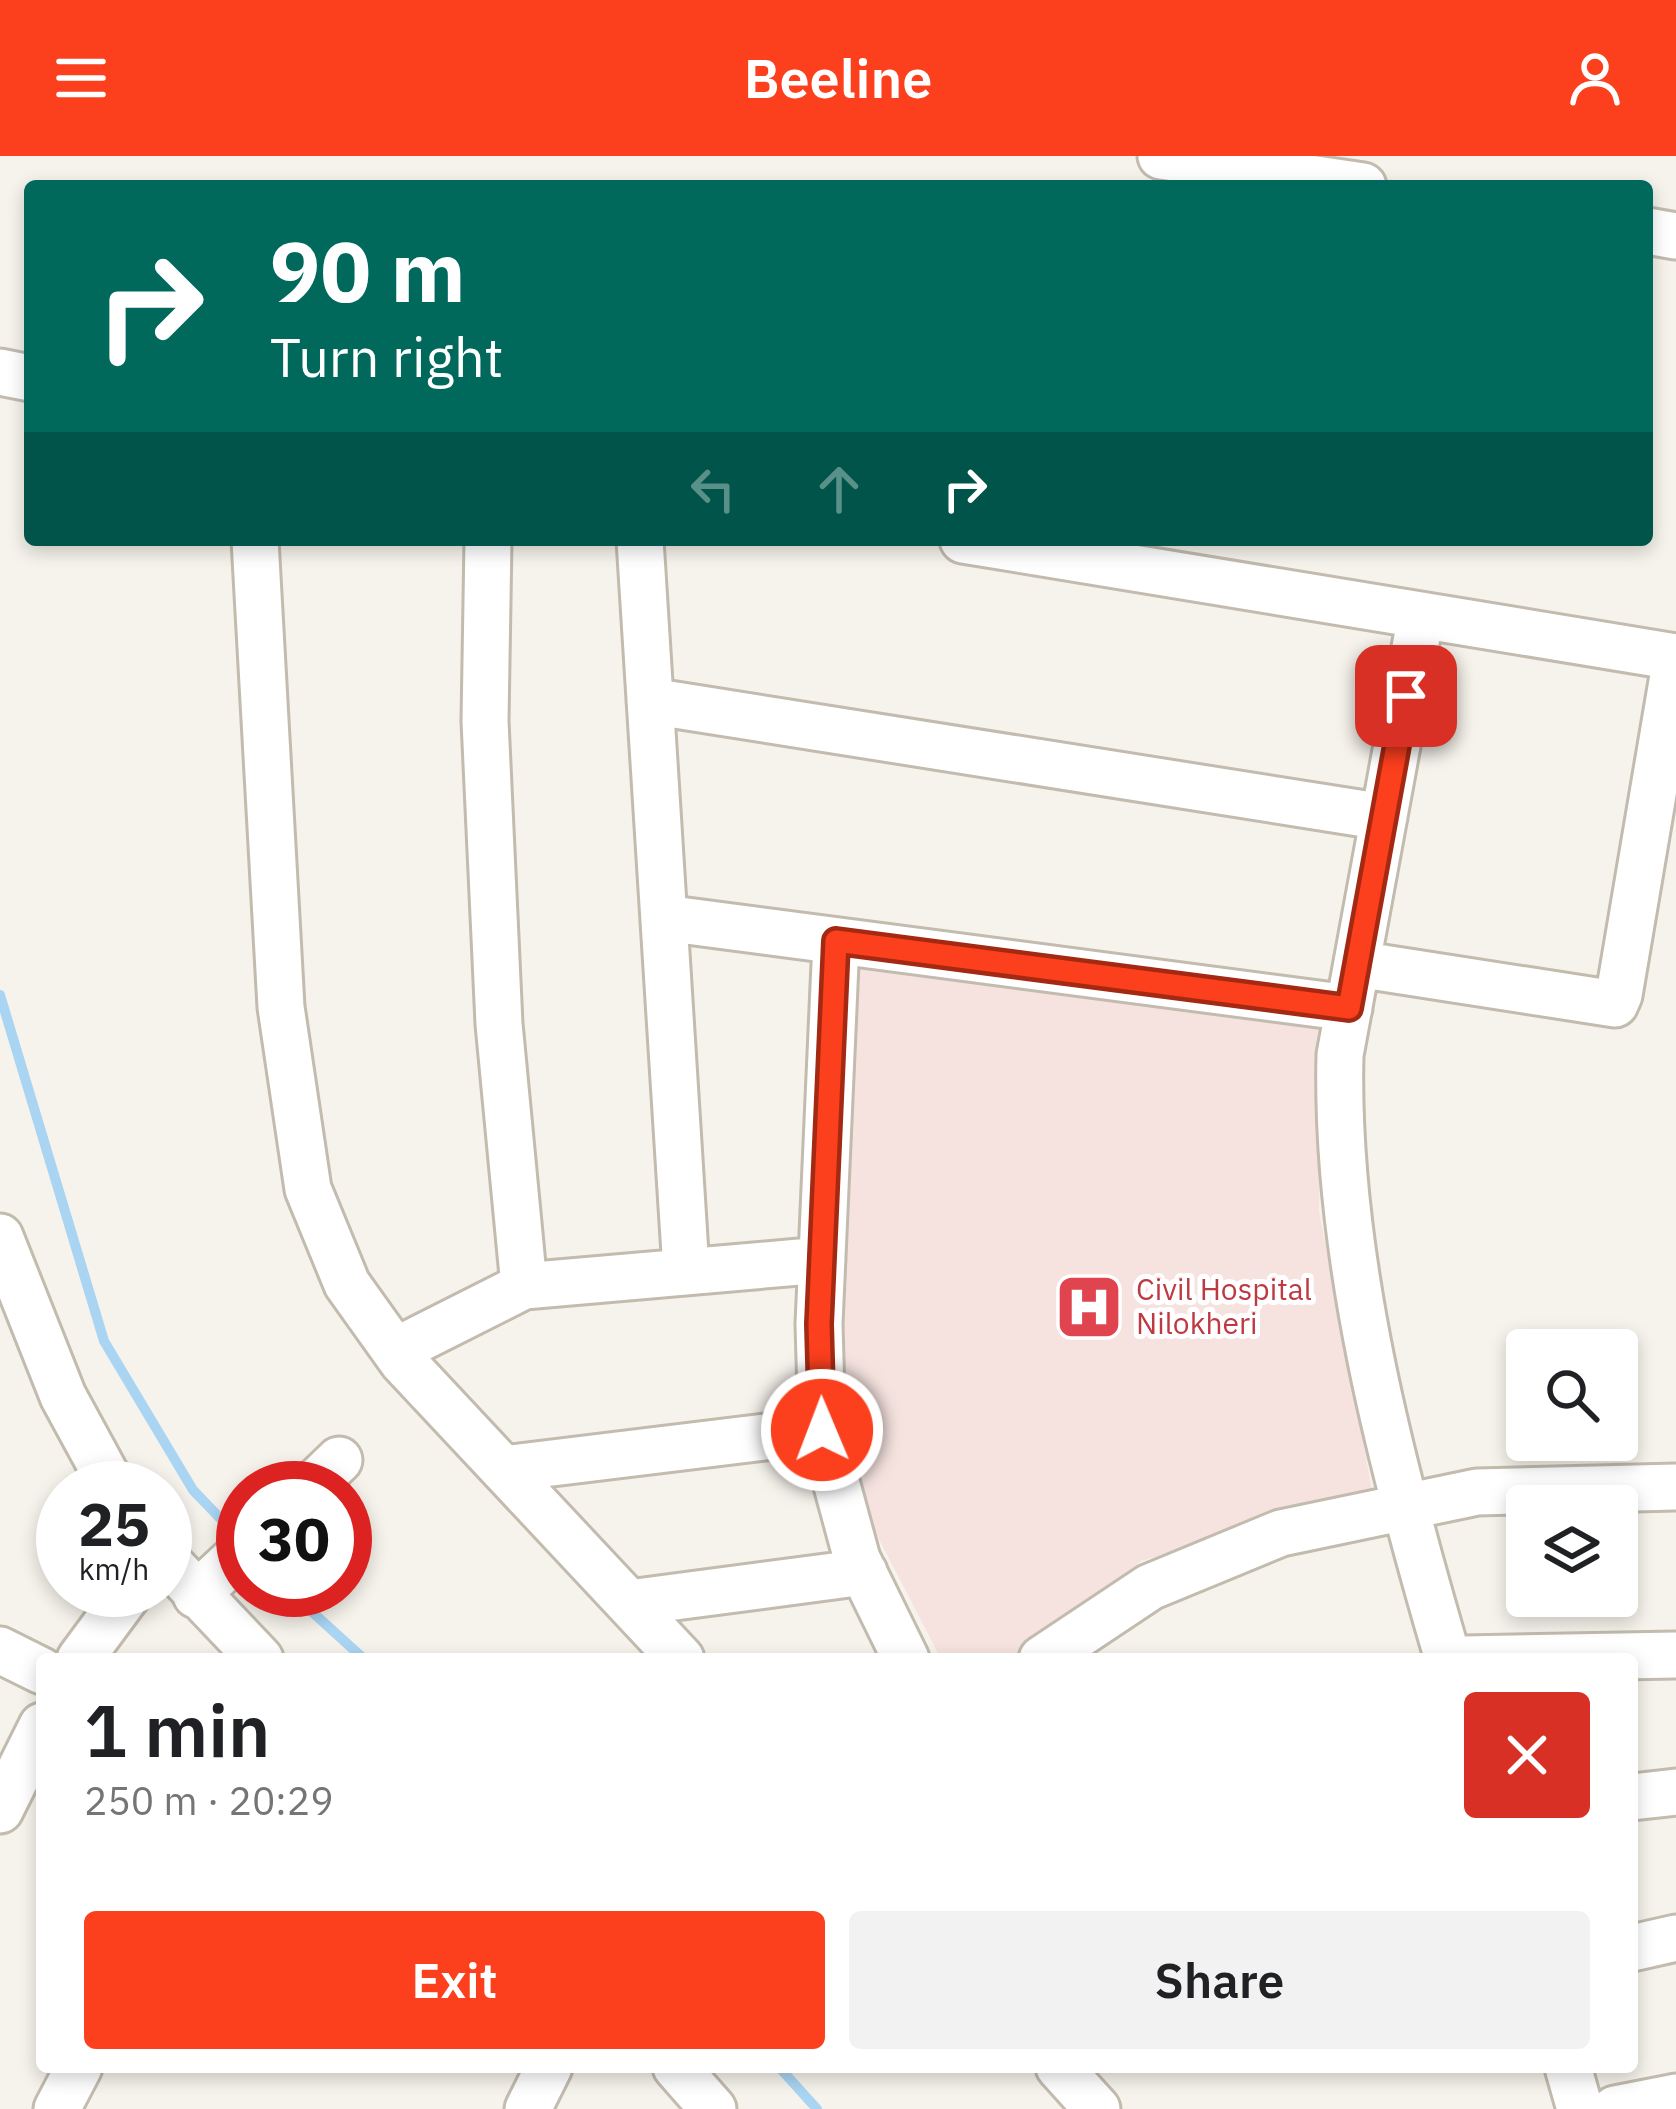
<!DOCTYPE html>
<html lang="en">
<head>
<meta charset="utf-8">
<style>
	:root { --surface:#fff; --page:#f2f2f2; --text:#202124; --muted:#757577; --accent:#fc3f1d }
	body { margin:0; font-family:"IBM Plex Sans",sans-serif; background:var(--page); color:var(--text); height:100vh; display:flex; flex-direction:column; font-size:45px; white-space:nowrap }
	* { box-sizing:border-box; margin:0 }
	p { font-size:39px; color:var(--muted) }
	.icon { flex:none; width:66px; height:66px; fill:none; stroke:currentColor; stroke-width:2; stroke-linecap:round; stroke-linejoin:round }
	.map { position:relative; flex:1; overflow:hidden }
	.sheet { position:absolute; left:36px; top:1497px; width:1602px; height:420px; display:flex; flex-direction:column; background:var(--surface); border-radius:12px; box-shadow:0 6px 18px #0003 }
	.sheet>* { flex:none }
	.guide { position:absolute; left:24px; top:24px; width:1629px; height:366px; border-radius:12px; box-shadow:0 6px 18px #0003; background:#00695c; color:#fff; overflow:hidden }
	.fabs { position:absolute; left:1506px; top:1173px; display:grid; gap:24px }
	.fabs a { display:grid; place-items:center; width:132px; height:132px; border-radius:12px; background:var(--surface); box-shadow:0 6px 18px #0003; font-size:60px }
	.speed { position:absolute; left:36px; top:1305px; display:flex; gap:24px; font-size:60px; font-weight:700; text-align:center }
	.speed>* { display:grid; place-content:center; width:156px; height:156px; border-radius:50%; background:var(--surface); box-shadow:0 6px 18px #0003; line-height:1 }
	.speed small { font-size:30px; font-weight:400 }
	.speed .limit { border:18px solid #d22; background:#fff; color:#111 }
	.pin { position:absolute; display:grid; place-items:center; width:102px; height:102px; color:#fff; margin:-51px; border-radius:24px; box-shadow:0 6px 18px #0006 }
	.me { position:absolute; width:132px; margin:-66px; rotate:359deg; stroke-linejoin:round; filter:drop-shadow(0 0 9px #0008) }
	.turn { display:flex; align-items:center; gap:42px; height:252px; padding:0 48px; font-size:54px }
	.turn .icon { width:156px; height:156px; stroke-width:2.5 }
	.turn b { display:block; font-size:84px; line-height:102px }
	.lanes { display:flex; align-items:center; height:114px; padding:0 48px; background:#0003; justify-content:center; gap:60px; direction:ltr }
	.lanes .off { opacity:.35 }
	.round { display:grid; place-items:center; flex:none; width:126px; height:126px; border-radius:12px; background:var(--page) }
	.summary { display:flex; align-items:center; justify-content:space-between; height:204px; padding:0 48px }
	h1 { font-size:72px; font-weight:600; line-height:90px }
	.cta { display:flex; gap:24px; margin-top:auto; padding:24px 48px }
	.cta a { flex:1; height:138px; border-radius:12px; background:var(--accent); color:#fff; font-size:48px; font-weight:600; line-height:138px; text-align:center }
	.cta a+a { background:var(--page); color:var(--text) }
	header { display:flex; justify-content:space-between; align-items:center; height:156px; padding:0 48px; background:var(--accent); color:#fff; font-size:54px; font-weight:600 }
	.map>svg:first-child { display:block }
	.medical { fill:#f6e3e0 }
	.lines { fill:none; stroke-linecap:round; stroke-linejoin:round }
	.stream { stroke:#a9d4f2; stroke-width:10 }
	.minor-casing { stroke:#c2bbae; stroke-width:51 }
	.minor { stroke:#fff; stroke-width:45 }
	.route-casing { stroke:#a42913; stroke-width:30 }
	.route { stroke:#fc3f1d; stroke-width:21 }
	.labels { text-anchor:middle; stroke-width:10; stroke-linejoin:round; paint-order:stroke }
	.health-label { font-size:30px; fill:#be3a42; stroke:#fff; text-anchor:start }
</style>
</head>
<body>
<header><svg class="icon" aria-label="menu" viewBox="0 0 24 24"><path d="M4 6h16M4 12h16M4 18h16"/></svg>Beeline<svg class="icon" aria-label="person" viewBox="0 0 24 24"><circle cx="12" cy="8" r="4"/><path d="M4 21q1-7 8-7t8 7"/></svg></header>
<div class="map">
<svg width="1676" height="1953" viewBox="0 0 1676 1953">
	<rect width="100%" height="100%" fill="#f6f3ec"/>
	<!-- medical -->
	<path class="medical" d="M855,801L1322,870L1319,1055L1373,1339L1141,1405L1031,1503H941L868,1362L835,1247Z"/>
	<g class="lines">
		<!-- stream -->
		<path class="stream" d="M0,839L104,1185L193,1334L240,1383
			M288,1434L364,1503
			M779,1911L817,1953"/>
		<!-- minor casing -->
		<g class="minor-casing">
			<path id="minor" d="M1161,0L1363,30
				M1647,75L1676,80
				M0,216L30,222
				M255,384L281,851L308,1033L347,1128L402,1205L681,1503
				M488,384L485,565L499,868L524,1130
				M640,384L686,1114
				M963,384L1676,501
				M1421,459L1340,899C1335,1098 1392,1313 1448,1503
				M650,545L1384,661
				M664,762L1349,852
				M836,785L819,1168L822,1274L857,1403L906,1503
				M1357,808L1615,848L1619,839L1676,502
				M0,1081L63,1240L113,1332
				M395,1195L524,1130L822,1104
				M503,1313L822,1274
				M310,1332L339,1304
				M165,1403L260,1503
				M196,1439L243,1395
				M629,1447L864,1416
				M0,1494L42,1515
				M80,1503L131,1434
				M1042,1503L1150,1431L1281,1377L1477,1336L1676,1331
				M1463,1503L1676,1499
				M1632,1641L1676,1636
				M0,1654L42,1570
				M1632,1792L1676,1782
				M676,1911L713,1953
				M1059,1911L1097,1953
				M1568,1911L1580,1953
				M57,1953L79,1911
				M528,1953L549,1911
				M1615,1953L1676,1941"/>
		</g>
		<!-- minor -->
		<use href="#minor" class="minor"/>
	</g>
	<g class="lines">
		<!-- route casing -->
		<g class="route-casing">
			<path id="route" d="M822,1274L819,1168L836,785L1349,852L1406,540"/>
		</g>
		<!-- route -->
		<use href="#route" class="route"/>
	</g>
	<!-- icons -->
	<defs>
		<g id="hospital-square" transform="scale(3.45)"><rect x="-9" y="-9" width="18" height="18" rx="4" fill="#e0444e" stroke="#fff"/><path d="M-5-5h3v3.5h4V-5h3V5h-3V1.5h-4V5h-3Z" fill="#fff"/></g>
	</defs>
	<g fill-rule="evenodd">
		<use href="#hospital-square" x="1089" y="1151"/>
	</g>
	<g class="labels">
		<!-- health labels -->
		<g class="health-label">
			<text x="1136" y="1144">Civil Hospital<tspan x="1136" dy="34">Nilokheri</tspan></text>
		</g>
	</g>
</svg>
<div class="fabs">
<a><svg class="icon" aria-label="search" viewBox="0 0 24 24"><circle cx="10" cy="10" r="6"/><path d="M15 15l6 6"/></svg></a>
<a><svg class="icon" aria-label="layers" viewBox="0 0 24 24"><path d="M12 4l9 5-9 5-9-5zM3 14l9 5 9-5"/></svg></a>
</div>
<div class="speed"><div>25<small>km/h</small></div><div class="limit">30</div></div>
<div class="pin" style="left:1406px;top:540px;background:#d93025"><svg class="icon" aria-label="arrive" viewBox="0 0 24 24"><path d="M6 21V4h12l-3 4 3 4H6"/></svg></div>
<svg class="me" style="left:822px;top:1274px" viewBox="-20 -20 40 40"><circle r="17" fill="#fc3f1d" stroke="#fff" stroke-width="3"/><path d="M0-11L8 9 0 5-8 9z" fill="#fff"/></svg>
<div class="guide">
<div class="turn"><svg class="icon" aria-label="right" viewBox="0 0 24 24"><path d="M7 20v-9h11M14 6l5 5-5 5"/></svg><div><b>90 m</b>Turn right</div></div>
<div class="lanes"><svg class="icon off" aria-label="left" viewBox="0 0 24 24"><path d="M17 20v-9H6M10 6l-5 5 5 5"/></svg><svg class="icon off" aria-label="ahead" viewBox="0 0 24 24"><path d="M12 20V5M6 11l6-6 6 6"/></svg><svg class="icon" aria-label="right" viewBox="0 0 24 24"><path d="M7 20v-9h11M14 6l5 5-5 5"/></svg></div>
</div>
<section class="sheet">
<div class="summary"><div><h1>1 min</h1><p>250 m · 20:29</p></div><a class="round" style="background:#d93025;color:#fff"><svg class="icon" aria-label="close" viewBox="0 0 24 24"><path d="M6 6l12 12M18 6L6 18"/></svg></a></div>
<div class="cta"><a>Exit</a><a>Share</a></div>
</section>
</div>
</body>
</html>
